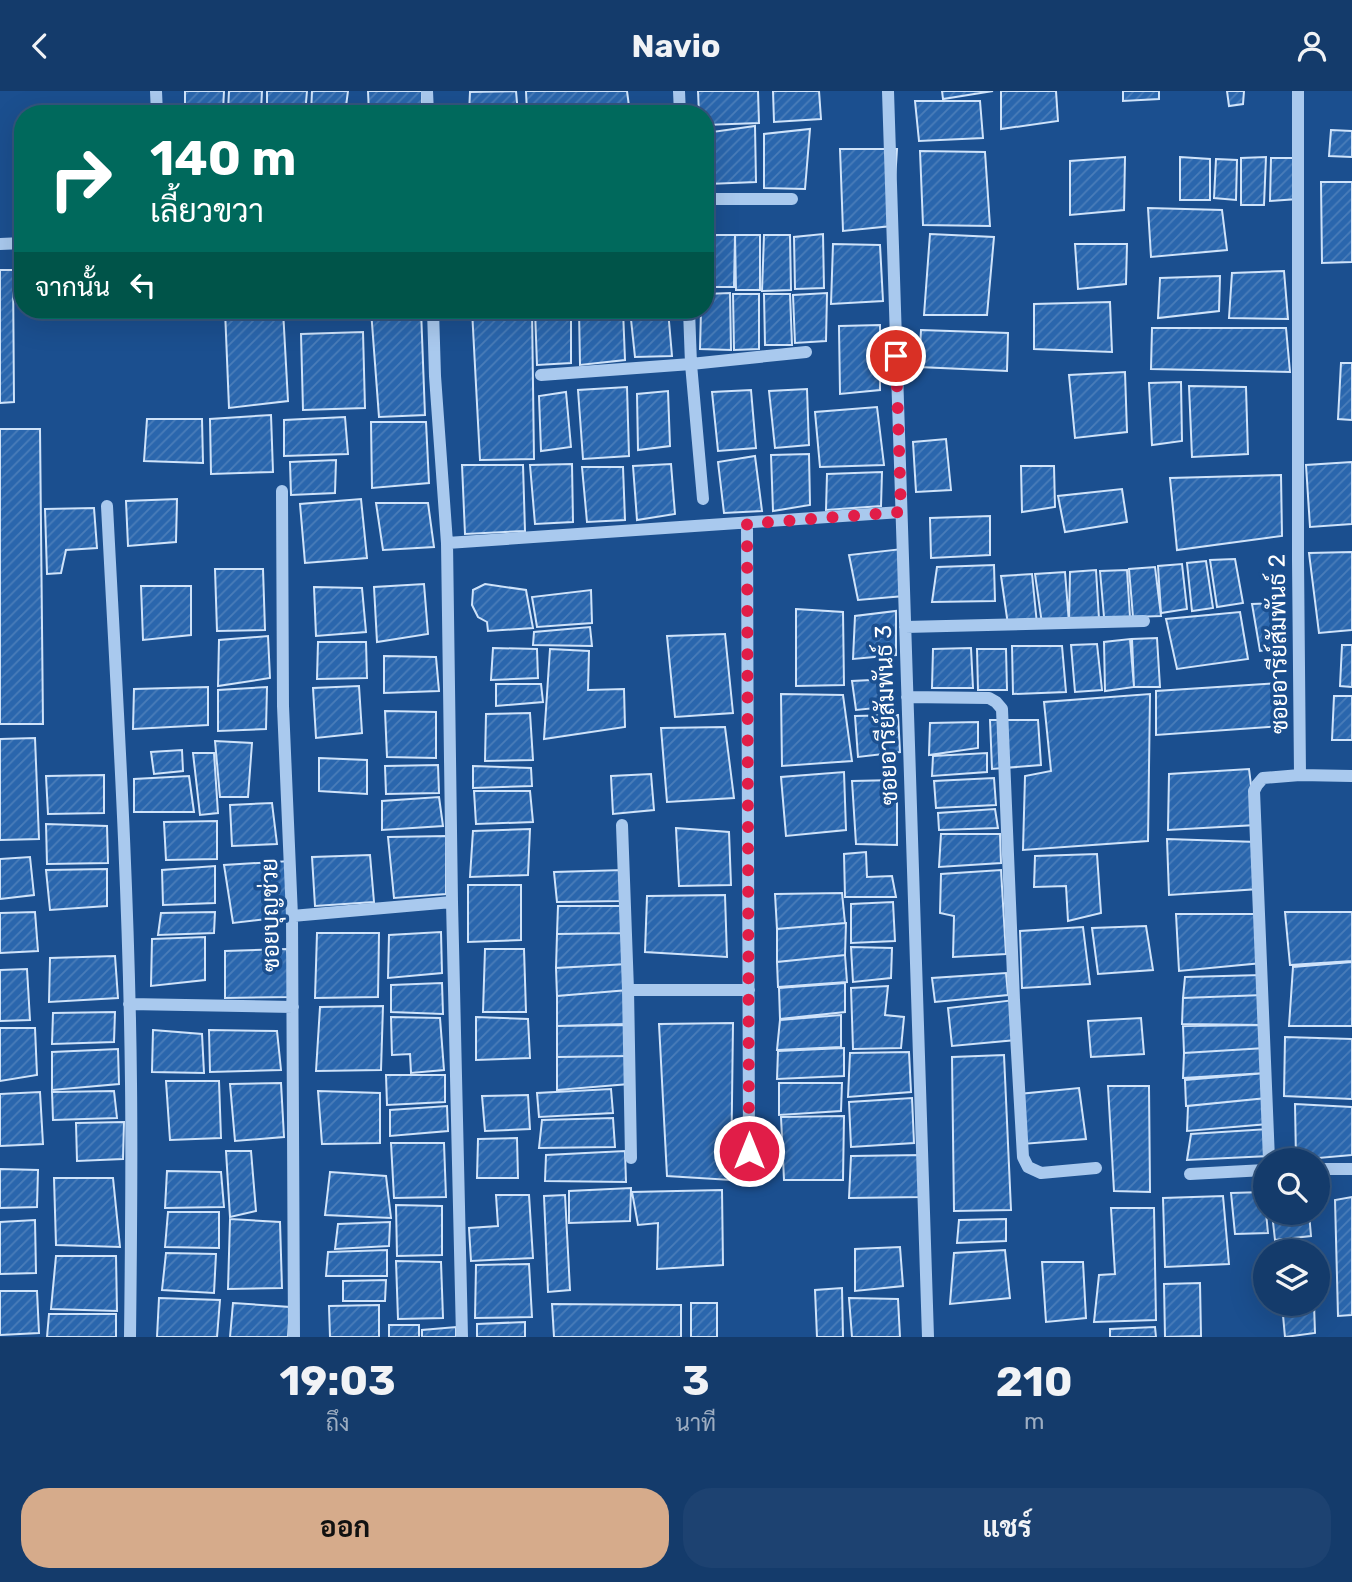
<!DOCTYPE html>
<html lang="th">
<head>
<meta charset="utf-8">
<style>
	:root { --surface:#143b6b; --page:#1d4271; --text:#f1f3f6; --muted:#9dadc1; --line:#33557e; --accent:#d6ab8b }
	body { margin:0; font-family:Rubik,Sarabun,sans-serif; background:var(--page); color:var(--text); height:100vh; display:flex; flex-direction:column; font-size:26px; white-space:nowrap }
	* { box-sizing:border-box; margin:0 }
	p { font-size:23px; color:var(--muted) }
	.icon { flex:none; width:38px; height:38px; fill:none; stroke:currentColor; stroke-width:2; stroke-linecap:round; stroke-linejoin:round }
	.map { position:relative; height:1246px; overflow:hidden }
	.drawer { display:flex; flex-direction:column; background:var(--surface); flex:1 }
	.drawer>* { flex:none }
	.guide { position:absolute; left:14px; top:14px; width:700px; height:214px; border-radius:28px; box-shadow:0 7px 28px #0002,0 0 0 2px var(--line); background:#00695c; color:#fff; overflow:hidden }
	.fabs { position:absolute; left:1253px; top:1057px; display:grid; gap:14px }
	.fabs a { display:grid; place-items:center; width:77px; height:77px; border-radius:50%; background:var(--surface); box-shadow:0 7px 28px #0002,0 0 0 2px var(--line); font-size:35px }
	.pin { position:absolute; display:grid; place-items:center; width:60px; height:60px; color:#fff; margin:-30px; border:4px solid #fff; border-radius:50%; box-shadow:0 2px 7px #0007 }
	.me { position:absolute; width:77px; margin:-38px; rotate:0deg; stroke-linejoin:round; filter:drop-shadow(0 0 5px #0008) }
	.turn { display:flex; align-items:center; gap:24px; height:147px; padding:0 21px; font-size:32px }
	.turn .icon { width:91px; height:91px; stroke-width:2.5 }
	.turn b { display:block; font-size:49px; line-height:60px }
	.then { display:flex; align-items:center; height:66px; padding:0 21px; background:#0003; gap:14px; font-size:26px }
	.eta { display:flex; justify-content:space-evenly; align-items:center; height:119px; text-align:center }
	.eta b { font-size:42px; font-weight:700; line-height:49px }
	.button { display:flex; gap:14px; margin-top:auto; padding:14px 21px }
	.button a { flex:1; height:80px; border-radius:28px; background:var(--accent); color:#111; font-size:28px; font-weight:700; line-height:80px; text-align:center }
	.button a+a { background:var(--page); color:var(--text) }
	header { display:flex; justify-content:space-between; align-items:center; height:91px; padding:0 21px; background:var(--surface); font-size:32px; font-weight:700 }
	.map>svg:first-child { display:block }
	.building { fill:url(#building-hatch); stroke:#cfe3fa; stroke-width:2 }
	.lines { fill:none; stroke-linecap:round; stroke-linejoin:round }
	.minor { stroke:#a9c9ee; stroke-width:12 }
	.route { stroke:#e11d48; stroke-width:12; stroke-dasharray:0 21.6 }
	.labels { text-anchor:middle; stroke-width:7; stroke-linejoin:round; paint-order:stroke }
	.street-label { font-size:23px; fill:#fff; stroke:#1b4f8f }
</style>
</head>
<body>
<header><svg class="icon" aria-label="back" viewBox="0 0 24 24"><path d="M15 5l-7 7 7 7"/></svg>Navio<svg class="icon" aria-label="person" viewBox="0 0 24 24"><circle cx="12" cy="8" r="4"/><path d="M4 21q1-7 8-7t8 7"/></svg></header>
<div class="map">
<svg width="1352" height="1246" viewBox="0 0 1352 1246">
	<defs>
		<pattern id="building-hatch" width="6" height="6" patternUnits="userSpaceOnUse" patternTransform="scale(1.75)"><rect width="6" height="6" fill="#2a66ad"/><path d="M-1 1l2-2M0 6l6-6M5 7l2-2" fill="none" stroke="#4a7db9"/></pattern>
	</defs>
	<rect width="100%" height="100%" fill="#1b4f8f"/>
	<!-- building -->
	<path class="building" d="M185,0H224L223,20H185Z
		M229,0H262L261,20H228Z
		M267,0H307L305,23H267Z
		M312,0H348L345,23H311Z
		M368,0H422V23H369Z
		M516,0L518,23H469L470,1Z
		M526,0H627L630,23H527Z
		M698,0H758L759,32L705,34V23H699Z
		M773,0H819L821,28L774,31Z
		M942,0H993L943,8Z
		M1001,0H1056L1058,30L1001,38Z
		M1123,0H1159V8L1123,10Z
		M1227,0H1244L1243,13L1229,15Z
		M915,10H980L983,47L919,50Z
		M755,35L756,91L708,93L705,72V42Z
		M810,38L805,98L764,97V43Z
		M1331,39L1352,40V66L1329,65Z
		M840,58H897L892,135L843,140Z
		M920,60L985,61L990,135L923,134Z
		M1125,66L1124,119L1070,124V70Z
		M1180,66L1210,68V109H1180Z
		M1266,66L1264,114H1241V67Z
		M1271,67H1298V108L1270,110Z
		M1216,68L1237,69L1236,109L1214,107Z
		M1321,91H1352V171L1322,172Z
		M1148,117L1222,119L1227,159L1151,166Z
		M823,143L824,197L795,198L794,146Z
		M930,143L994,146L987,224H924Z
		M705,144H735L734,196H705Z
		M735,144H760V199H736Z
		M764,144H790L791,199L762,200Z
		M833,153L880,154L883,210L831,213Z
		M1075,153H1127L1126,193L1078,198Z
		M0,179H13L14,311L0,312Z
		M1284,180L1288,228L1229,227L1232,182Z
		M1220,185L1219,220L1158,227L1160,187Z
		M730,202L731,259L700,258L701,219H705V203Z
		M827,202L826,250L795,252L793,204Z
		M733,203H759V258L734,259Z
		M764,203H790L792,254H765Z
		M1110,211L1112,261L1034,258V213Z
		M225,219H283L288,310L229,317Z
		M297,219H356V222L298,223Z
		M371,219H421L425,324L379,326Z
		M472,219H532L534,368L480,369Z
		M535,219H571V272L537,274Z
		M579,219H623L625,269L580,274Z
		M630,219H668L672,265L635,266Z
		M880,234V299L840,303L839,235Z
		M1152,237H1286L1290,281L1151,278Z
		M921,239L1008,242L1007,280L919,276Z
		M363,241L365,317L303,319L301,243Z
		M1341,272H1352V329L1338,328Z
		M1125,281L1127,341L1075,347L1069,284Z
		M1181,291L1182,350L1152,354L1149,292Z
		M1189,295L1246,296L1248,363L1192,366Z
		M627,296L629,365L583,368L578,299Z
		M807,298L809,354L775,357L769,300Z
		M751,299L756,357L718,360L712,301Z
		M668,300L670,355L638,359L637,303Z
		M566,301L571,356L541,360L539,305Z
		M877,316L884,374L820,376L815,321Z
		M271,324L273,381L211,383L210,328Z
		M345,326L348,363L284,365V329Z
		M147,328H202L203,372L144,370Z
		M371,331H426L429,392L372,397Z
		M0,338H40L43,633H0Z
		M946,348L951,399L916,401L913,351Z
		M809,363L810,414L773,420L771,364Z
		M755,365L762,420L724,422L718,371Z
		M336,369L335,402L291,404L290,371Z
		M1352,371V433L1310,436L1306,374Z
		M572,373L573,431L535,433L530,374Z
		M671,373L675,423L637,429L633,375Z
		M462,374H523L525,440L465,443Z
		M1021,375H1054L1055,416L1022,421Z
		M582,376H623L625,429L587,431Z
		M882,381L881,415L826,419L827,383Z
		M1281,384L1282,445L1177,459L1170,387Z
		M1122,398L1127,431L1065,441L1058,405Z
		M177,408L176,451L128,455L126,410Z
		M361,408L367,467L305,472L300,413Z
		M376,412H428L434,456L383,459Z
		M94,417L97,457L66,459L61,482L47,483L45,418Z
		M990,425V464L931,467L930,427Z
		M902,458L904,505L858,509L849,464Z
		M1352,461V539L1319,542L1309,462Z
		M1235,468L1243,512L1217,516L1210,469Z
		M1206,470L1213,517L1192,520L1187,472Z
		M1182,473L1187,518L1161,522L1158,475Z
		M994,474L995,510L932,511L937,476Z
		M1155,476L1161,525L1133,526L1129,478Z
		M215,478H263L265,539L217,540Z
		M1096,479L1099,528L1069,532L1070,481Z
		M1127,479L1130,526H1104L1100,480Z
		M1065,481L1069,532L1042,533L1035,483Z
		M1032,483L1037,533L1008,534L1001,485Z
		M424,493L428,543L377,551L374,496Z
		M485,493L526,499L533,537L488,540L487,531L478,526L472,514L473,499Z
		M141,495H191V544L143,549Z
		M314,496L362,497L366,541L316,545Z
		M591,499L592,532L537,536L532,506Z
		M1283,512L1284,557L1260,560L1252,513Z
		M796,518L843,521L844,594L796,595Z
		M896,520V564L853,568L855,525Z
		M1240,521L1248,568L1177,578L1166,528Z
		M590,536L592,555L533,554L534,541Z
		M725,543L733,622L675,626L667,545Z
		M268,545L270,587L218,595L219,549Z
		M1157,547L1160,596H1134L1132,548Z
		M1130,548L1134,596L1105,600L1104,551Z
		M318,551H366L367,587L317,588Z
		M1097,553L1102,599L1075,601L1071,554Z
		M1342,554H1352V596L1340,595Z
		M1012,555H1062L1066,601L1013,603Z
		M493,557L537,558L538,587L491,589Z
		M971,557L973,597H932L933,558Z
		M550,558L589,560L588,599L624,598L625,636L544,648Z
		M977,558H1006L1007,599H978Z
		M384,565L436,566L439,600L384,602Z
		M891,588L895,615L856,619L852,590Z
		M1281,592L1284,635L1156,644V600Z
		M496,593H541L543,611L496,615Z
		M359,595L362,642L316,647L313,597Z
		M208,596V634L133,638L134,598Z
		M267,596L266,638L218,640V599Z
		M781,603L843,604L852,670L782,675Z
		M1150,603L1148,750L1023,759L1025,685L1051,680L1044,611Z
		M1334,605H1352V649H1332Z
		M385,620L436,621V667L387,666Z
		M530,622L533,669L485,670L486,623Z
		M898,624L900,661L858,666L855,625Z
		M990,629H1038L1041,674L992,678Z
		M978,631V657L929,664L930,632Z
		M725,636L734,707L667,711L661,637Z
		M35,647L39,748L0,749V648Z
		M215,650L252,652L248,706H220Z
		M182,659L183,680L154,683L151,661Z
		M193,662H214L218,722L200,724Z
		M987,662V681L932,685L933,665Z
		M319,667L367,669V703L319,700Z
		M438,674L439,702L386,703L385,675Z
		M473,675L531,677L532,695L473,697Z
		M1249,678L1256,734L1168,739L1169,683Z
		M844,681L846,739L786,745L781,686Z
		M651,683L654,719L613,723L611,685Z
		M104,684V722L48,723L46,685Z
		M189,685L194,721H134V688Z
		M994,687L996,714L936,717L934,690Z
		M897,689V754L856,753L852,690Z
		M474,700H530L533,731L476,733Z
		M439,706L443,735L382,739V710Z
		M272,712L277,753L232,755L230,714Z
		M995,718L998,737L939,739L938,722Z
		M217,730V768L166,769L164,731Z
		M46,733L107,735L108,772L47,773Z
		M676,737L729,741L731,794L679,795Z
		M530,738L528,784L470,786L473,740Z
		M941,743H1000L1001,772L939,776Z
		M446,745V803L394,807L388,746Z
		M1167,748L1257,751L1259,798L1169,804Z
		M866,761L867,786L892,785L896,806H845L844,763Z
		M1097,763L1101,822L1068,830L1066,795L1034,796L1035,765Z
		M370,764L374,811L315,815L312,766Z
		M30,766L34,804L0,808V768Z
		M290,770L292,825L233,832L224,774Z
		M215,775V812L163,814L162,779Z
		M107,778V815L50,819L46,779Z
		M624,779L621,810L557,811L554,781Z
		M1001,779L1006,863L953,866L954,825L940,822L941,783Z
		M468,794H521V849L468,851Z
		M842,802L845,832L777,838L775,803Z
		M725,804L727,866L645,861L647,805Z
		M893,811L895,850L851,852V813Z
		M558,815H625V842L557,843Z
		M35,821L38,860L0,862V822Z
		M215,821L214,842L158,844L161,822Z
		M1285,821H1352V870L1290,874Z
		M1176,823H1260L1262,872L1179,880Z
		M846,832L845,864L777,871V838Z
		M1146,835L1153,879L1098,883L1092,837Z
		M1083,836L1090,893L1022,897L1020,840Z
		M441,841L442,882L388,887L389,844Z
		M317,842H379L378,906L315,907Z
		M625,842L627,873L556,877L557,843Z
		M205,846V889L151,895L152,848Z
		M851,856L892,857L891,887L853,891Z
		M287,858L292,906L225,907V860Z
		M485,858H524L526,921H483Z
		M845,864L847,891L778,896L777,871Z
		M115,865L118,907L49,911L50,867Z
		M1352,871V935H1289L1293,876Z
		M627,873L628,899L557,905L556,877Z
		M27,878L30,929L0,930V879Z
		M1006,882L1008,904L935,911L932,887Z
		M1262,884L1263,904L1183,907L1185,886Z
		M442,892L443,923L391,921V894Z
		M845,892V921L780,928L779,897Z
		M888,895L885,924L904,926L901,957L853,958L851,897Z
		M628,899L625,934L557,935V905Z
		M1263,904L1264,934L1182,933L1183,907Z
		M1014,909L1016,949L952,955L948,917Z
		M383,915L381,979L316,980L320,916Z
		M115,921L114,951L52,953L53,922Z
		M841,924V956L777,959L780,929Z
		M391,926L440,927L444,979L411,982L410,963L392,964Z
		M476,926L528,928L530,967L476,969Z
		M1141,927L1144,963L1091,966L1088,930Z
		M733,932L731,1089L667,1085L659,933Z
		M626,933L629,965L557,966V935Z
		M1264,934L1265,957L1184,962L1183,935Z
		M0,937H35L37,984L0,990Z
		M153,939L202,943L204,982L152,981Z
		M209,939L277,940L281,979L210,981Z
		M1285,946L1352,948V1008L1284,1005Z
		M844,957V985L777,988L778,960Z
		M1265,957L1266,982L1183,987L1184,962Z
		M118,958L119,993L52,999V961Z
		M909,961L911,1001L848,1006L850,962Z
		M1004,964L1011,1119L954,1120L952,966Z
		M629,965V993L557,999V966Z
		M1266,982L1267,1007L1186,1015L1185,989Z
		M386,984H445V1011L387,1014Z
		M166,990H219L221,1047L170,1049Z
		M281,992L284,1046L235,1050L230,993Z
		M779,992H842L841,1020L779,1024Z
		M1108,995H1149L1150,1101L1114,1100Z
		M1079,997L1086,1048L1022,1053L1019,1003Z
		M611,998L613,1022L539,1026L537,1002Z
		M114,1000L117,1027L53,1029L52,1001Z
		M318,1000L380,1002V1052L322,1053Z
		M40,1001L43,1053L0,1055V1003Z
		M528,1004L530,1038L485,1040L482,1005Z
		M912,1007L914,1052L851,1056L849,1011Z
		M1267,1007L1268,1033L1187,1040L1188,1015Z
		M1295,1013L1352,1016V1064L1296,1069Z
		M447,1015L448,1040L390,1045V1019Z
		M844,1025L843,1089H784L781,1026Z
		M613,1027L615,1056L539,1057L542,1029Z
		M124,1031L123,1068L77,1070L76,1032Z
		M1268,1038L1269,1065L1187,1069L1191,1043Z
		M517,1047L518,1087H477L478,1048Z
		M391,1052H444L446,1106L394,1107Z
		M226,1060H251L256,1120L230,1126Z
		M625,1060L626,1091L545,1090L546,1064Z
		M922,1064L923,1106L849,1107L851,1065Z
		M0,1078L38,1079L37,1116L0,1117Z
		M167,1080L221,1081L224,1116L165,1117Z
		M330,1081L386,1085L391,1127L325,1124Z
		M54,1087H113L120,1156L56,1154Z
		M631,1097L630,1130L569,1132V1100Z
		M722,1099L723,1174L657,1178L658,1132L638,1134L632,1101Z
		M1264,1101L1268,1142L1235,1143L1231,1102Z
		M496,1104H529L533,1167L471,1170L469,1137L498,1135Z
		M565,1104L570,1199L548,1201L544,1105Z
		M1223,1105L1229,1173L1165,1176L1163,1107Z
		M1352,1106V1224L1338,1225L1335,1109Z
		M396,1114L442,1115V1164L397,1165Z
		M1111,1117H1154L1156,1229L1094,1231L1099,1184L1115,1183Z
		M168,1121H219V1157L165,1156Z
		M1272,1122H1309L1311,1145L1275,1149Z
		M230,1128L280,1131L282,1197L228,1198Z
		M1006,1128V1150L957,1152L959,1129Z
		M35,1129L36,1182L0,1183V1131Z
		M390,1131L389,1155L335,1158L338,1133Z
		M1309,1155V1160H1277V1156Z
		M900,1156L903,1195L855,1200V1158Z
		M387,1159V1185H326L328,1161Z
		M1005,1159L1010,1207L950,1213L954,1162Z
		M166,1162L216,1163L214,1202L162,1199Z
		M56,1165H116L117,1220L51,1218Z
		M396,1170L441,1171L443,1227L398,1228Z
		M1042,1171H1083L1086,1227L1046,1231Z
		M529,1173L532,1226L475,1227L476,1174Z
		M386,1189L385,1210H343V1190Z
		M1200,1192L1201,1245L1165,1246L1164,1193Z
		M842,1197L843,1246H817L815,1199Z
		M0,1200H37L39,1242L0,1244Z
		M159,1207L220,1209L217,1246H157Z
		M849,1207L898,1208L900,1246H852Z
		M233,1212L290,1216L288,1246H230Z
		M691,1212H717V1246H691Z
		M552,1213L681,1214V1246H554Z
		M1282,1213H1314L1315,1242L1285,1246Z
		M379,1214V1246H330L329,1215Z
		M49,1223H116V1246H47Z
		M525,1231V1246H477V1233Z
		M389,1234H419V1246H389Z
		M456,1236V1246H422V1239Z
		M1155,1236L1156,1246H1110V1238Z"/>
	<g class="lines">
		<!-- minor -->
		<path class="minor" d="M156,0L157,23
			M427,0L428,23
			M679,0L680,23
			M888,0L928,1246
			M1298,0V469L1300,684
			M705,108H792
			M0,153L23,152
			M433,219L435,285L447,452L452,811L462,1246
			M689,219L691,273L703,408
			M541,284L691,273L806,261
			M282,400L283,615L292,825L294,1246
			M107,415C117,607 129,799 131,992C132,1077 131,1161 130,1246
			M747,433L749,1060
			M447,452L901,421
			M905,536L1144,530
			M907,606L989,607L996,611L1002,618L1014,909L1023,1066L1028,1076L1041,1082L1096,1077
			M622,734L628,899L631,1067
			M292,825L452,811
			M628,899H749
			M129,913L293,916
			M1269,1069L1254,700L1257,694L1263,687L1300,684L1352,685
			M1318,1078H1352
			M1190,1083L1265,1079"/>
	</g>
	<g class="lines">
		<!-- route -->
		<path class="route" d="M749,1060L747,433L901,421L896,265"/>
	</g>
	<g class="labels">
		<!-- street labels -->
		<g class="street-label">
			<text transform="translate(1278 553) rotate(-91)" y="8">ซอยอารีย์สัมพันธ์ 2</text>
			<text transform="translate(886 624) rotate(-92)" y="8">ซอยอารีย์สัมพันธ์ 3</text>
			<text transform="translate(270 824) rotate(-91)" y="8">ซอยบุญช่วย</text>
		</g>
	</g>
</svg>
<div class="fabs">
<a><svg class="icon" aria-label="search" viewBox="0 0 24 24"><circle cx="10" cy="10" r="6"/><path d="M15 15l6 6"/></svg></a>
<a><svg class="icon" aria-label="layers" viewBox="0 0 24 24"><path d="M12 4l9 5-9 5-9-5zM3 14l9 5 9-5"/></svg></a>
</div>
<div class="pin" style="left:896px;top:265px;background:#d93025"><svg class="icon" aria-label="arrive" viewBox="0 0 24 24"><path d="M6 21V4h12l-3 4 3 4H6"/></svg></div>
<svg class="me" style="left:749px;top:1060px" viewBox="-20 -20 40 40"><circle r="17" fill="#e11d48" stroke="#fff" stroke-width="3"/><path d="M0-11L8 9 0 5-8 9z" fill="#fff"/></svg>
<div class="guide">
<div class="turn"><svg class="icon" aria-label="right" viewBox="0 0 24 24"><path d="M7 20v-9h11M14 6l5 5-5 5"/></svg><div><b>140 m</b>เลี้ยวขวา</div></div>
<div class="then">จากนั้น<svg class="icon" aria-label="left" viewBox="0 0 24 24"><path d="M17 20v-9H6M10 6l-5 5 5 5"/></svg></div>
</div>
</div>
<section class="drawer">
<div class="eta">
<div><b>19:03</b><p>ถึง</p></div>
<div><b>3</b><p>นาที</p></div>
<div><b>210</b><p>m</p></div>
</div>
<div class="button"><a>ออก</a><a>แชร์</a></div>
</section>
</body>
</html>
